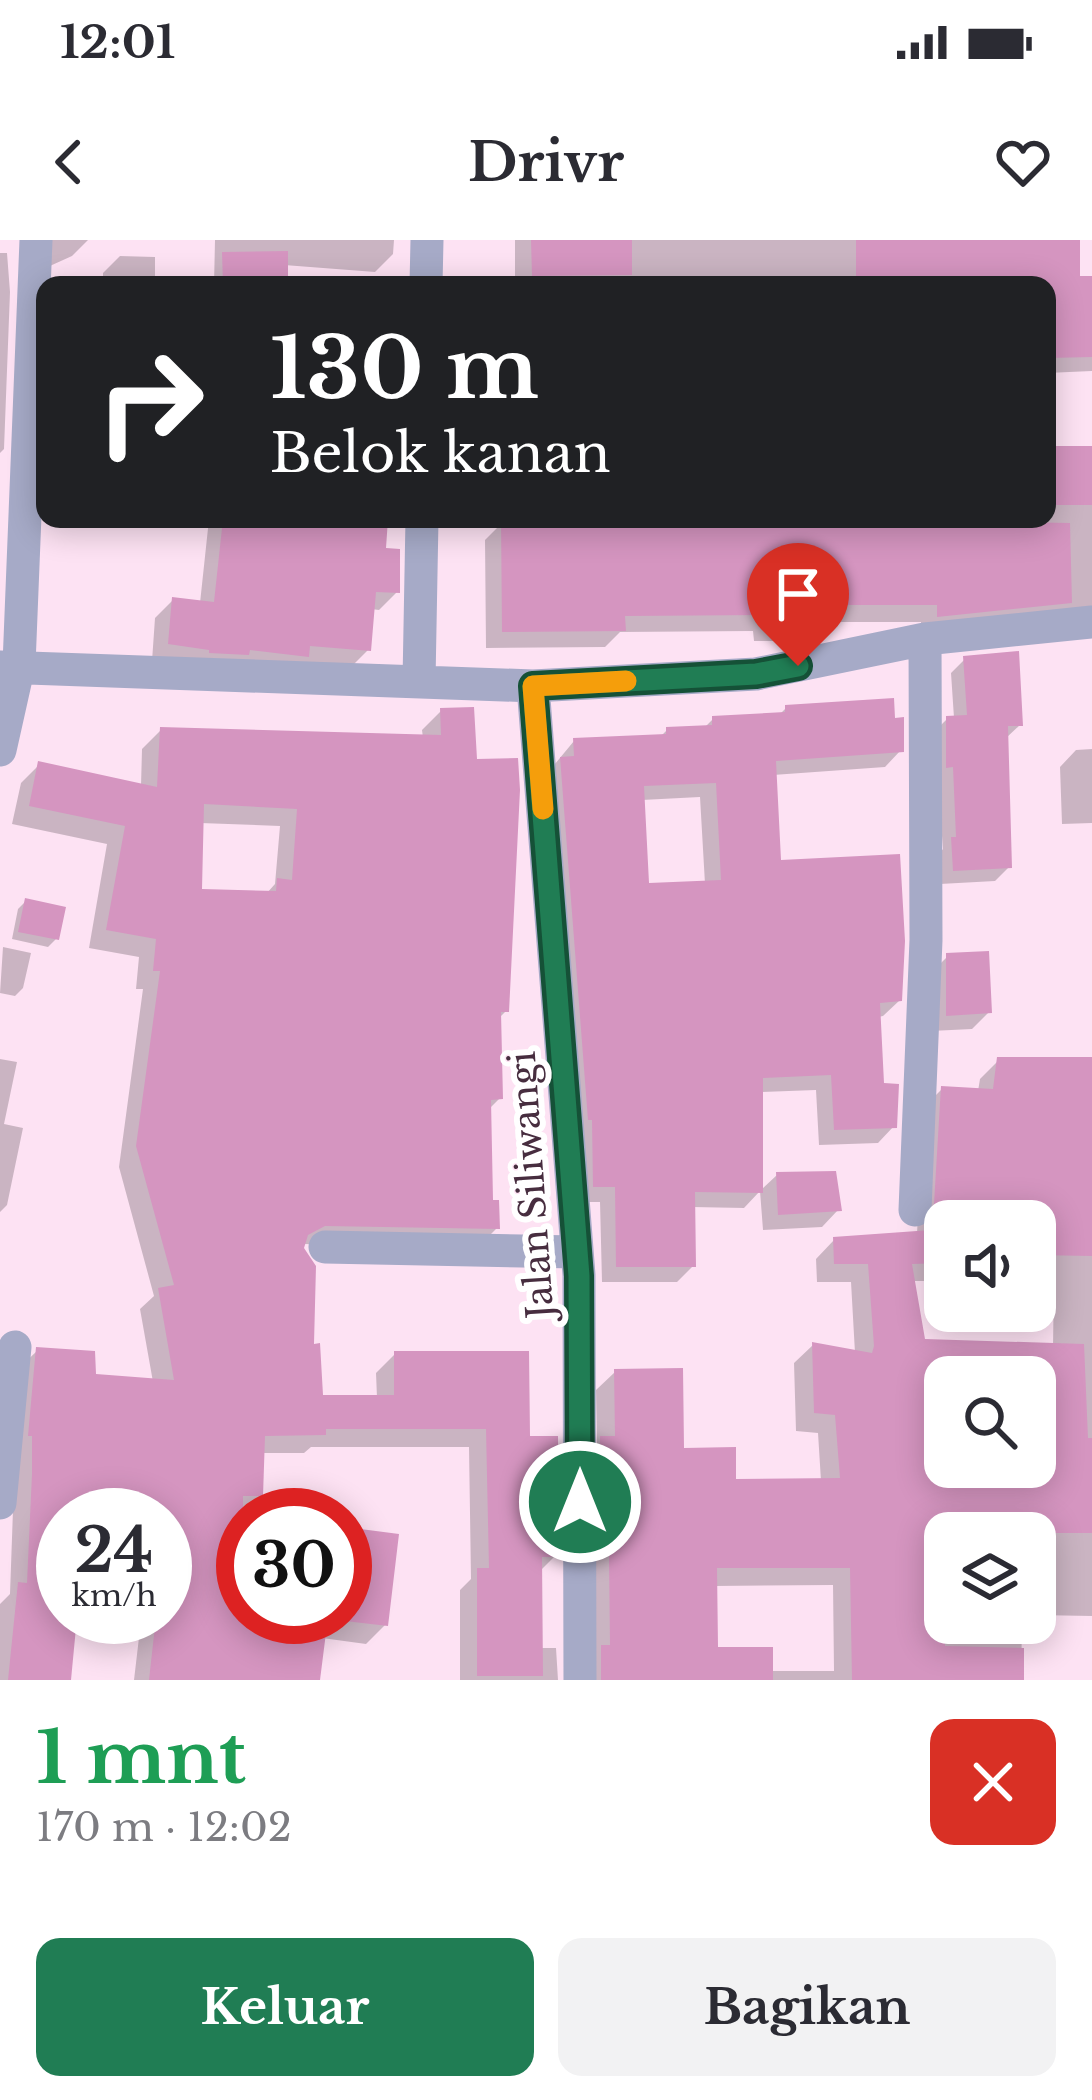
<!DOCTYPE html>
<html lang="id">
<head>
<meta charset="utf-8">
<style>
	:root { --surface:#fff; --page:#f2f2f3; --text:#2b2b33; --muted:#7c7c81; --accent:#207d54 }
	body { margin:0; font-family:"Libre Baskerville",serif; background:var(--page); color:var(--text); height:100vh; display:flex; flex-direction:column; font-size:45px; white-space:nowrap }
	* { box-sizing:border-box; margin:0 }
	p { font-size:39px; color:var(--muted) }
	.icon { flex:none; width:66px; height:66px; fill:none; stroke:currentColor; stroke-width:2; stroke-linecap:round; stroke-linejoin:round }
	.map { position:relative; height:1440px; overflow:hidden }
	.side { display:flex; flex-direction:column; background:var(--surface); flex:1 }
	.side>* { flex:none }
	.guide { position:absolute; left:36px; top:36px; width:1020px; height:252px; border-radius:24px; box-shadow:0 6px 30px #0003; background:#202124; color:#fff; overflow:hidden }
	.controls { position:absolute; left:924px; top:960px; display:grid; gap:24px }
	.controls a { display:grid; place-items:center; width:132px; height:132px; border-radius:24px; background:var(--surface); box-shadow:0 6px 30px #0003; font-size:60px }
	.speed { position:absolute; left:36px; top:1248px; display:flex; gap:24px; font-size:60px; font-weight:700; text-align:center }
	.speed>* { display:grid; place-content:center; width:156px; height:156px; border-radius:50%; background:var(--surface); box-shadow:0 6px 30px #0003; line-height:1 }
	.speed small { font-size:30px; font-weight:400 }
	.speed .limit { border:18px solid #d22; background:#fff; color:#111 }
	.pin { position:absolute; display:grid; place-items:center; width:102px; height:102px; color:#fff; margin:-123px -51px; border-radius:50% 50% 50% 0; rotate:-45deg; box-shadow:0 0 12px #0007 }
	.pin .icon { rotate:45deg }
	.me { position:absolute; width:132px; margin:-66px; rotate:0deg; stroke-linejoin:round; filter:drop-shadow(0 0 9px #0008) }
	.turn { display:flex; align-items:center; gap:42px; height:252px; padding:0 36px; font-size:54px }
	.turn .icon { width:156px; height:156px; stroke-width:2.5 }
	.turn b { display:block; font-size:84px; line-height:102px }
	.round { display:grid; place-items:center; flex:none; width:126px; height:126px; border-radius:24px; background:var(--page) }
	.overview { display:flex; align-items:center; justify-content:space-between; height:204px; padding:0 36px }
	h1 { font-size:72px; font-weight:700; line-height:90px; color:#1e9e55 }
	.action { display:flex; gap:24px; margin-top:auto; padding:24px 36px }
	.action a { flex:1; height:138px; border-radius:24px; background:var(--accent); color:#fff; font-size:48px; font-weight:700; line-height:138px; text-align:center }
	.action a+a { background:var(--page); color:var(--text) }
	.status { display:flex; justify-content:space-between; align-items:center; height:84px; padding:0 60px; background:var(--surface); direction:ltr }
	.status svg { height:33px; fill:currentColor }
	header { display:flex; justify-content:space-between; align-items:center; height:156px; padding:0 36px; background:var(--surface); font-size:54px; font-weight:700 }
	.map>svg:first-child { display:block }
	.shadow { fill:#0003; fill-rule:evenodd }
	.building { fill:#d595c0; fill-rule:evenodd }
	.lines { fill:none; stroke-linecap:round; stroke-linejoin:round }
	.street { stroke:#a6aac7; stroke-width:33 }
	.route-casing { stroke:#155137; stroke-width:30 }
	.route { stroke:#207d54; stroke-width:21 }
	.slow { stroke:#f59e0b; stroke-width:21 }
	.labels { text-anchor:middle; stroke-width:12; stroke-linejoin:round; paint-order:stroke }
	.street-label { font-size:36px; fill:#472d3f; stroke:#fff }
</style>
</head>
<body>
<div class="status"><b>12:01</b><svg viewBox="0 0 49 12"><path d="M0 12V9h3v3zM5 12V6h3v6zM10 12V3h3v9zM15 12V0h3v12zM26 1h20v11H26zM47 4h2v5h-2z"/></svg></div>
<header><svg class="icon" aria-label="back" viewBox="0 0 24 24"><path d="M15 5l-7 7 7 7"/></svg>Drivr<svg class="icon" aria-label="heart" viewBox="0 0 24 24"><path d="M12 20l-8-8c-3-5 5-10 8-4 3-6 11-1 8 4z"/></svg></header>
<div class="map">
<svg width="1092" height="1440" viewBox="0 0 1092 1440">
	<rect width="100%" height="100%" fill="#fde2f3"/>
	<!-- shadow -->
	<path class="shadow" d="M35,0H88L72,16L41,30Z
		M215,0H394L393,14L375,32L284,25V45H214Z
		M515,0H1076L1077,39H1092V131L1047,133V45H515Z
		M0,13H7L10,52L4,209L0,213Z
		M120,16L155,17V45H103V33Z
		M1092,208V377L921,393V382H835L817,401H754L753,391L620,392L605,407L486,408L485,300L503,282L971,279V286H1039V279H1047V219L1057,209Z
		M209,279H385L383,310L397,352L379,370L371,369L368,410L350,428L152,421L155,378L173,360L200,363Z
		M965,419L1020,485L1005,499L1009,627L995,641L940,644L939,614L943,609L934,492L948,478H954L951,433Z
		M786,468L901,510L885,527L773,535L778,623L900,760L883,776L878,777L881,845L894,886L878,903L819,905L816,850L760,852V951L744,968L692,967L693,1026L677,1042H602L600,962H578L545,536L574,501L660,497L667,490L703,489L713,479L779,475ZM700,557L705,644L647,646L642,560Z
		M441,471L475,522L506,771L498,779L500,858L488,870L490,963L497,988L478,1007L302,1004L311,1107L320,1158H377L376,1133L395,1114L527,1199L556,1315L539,1332L540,1408H556L558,1440H460V1350L471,1339L469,1207H311L304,1213H261L259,1275H243V1377H345V1290L385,1385L366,1404L322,1398L317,1440H134L140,1389L74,1382L68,1440H0V1364L10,1354L18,1129L37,1111L93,1137L153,1142L140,1069L154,1056L119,927L143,749H136L139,717L89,708L107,604L12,584L21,543L39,525L141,546L142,509L161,490L423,498L422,490ZM200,583L280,586L275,644L266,654L199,652ZM63,1275H165V1377H63Z
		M1092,509V583L1062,584L1060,527L1076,510Z
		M26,661L56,699L48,707L12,699L18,669Z
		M3,707L31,713L23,748L15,756L0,753Z
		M948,716L989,772L972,789L931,791V733Z
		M0,819L17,822L4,884L23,888L7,965L0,972Z
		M999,820H1092V1376L1035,1375V1293H945V1383H1022L1021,1440H583V1217L597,1203L596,1150L615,1132L681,1211L733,1242L821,1241L818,1193L796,1191L794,1123L813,1105L855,1113L851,1042H817L816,1019L834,1000L917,994L923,868L942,849L978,851L980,839ZM945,981H1035V1040H1054L1053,1106L922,1102L912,1041H945ZM945,1137H1035V1227H945ZM833,1345L834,1431H770L715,1410L714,1346Z
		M777,935L838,970L822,987L763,990L760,951Z"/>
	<!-- building -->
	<path class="building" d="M531,0H632V35L532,36Z
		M856,0H1080V36H1092V117L1048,118L1047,45H856Z
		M288,11V45H223L222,12Z
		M1055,206H1092V265H1056Z
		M223,279H388L386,308L400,309V353L376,352L371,411L310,406L309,417L250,410L249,415L209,413V410L168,404L172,357L214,362Z
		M501,279H737V285L857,286V279L1070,283L1072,363L937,377V365H837L838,385H770V375L625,376L626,391L502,392Z
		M1019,411L1023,486H1008L1012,628L953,631L951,597H956L953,527L946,528V476L967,475L963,416Z
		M894,458L895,478L904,477V512L776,521L781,620L900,614L905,701L902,761L880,763L884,843L899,844L897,888L834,890L831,835L763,838V953L695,952L696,1027H616L615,947H593L592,880H588L560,517L574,516L573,498L666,494V487L712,485V476L785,472V465ZM716,543L721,640L649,643L644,546Z
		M474,467L477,519L518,518L520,550L509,772H501L503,859L491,860L493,960H499L500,989L325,986L308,995L304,1008L316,1026L314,1104L320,1103L323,1155H394V1111H529L530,1196H558L559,1317H542L543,1436H477V1328H489L486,1189H326V1195L265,1196L263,1256H243V1377H328L320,1440H149L156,1377H165V1275H63V1377H77L71,1440H8L18,1342L27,1343L32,1234V1196H28L36,1107L95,1111L96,1134L174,1140L158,1048L174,1045L136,906L160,731H153L156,699L106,690L125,586L29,566L38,521L157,547L160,487L441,495L440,468ZM204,564L297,569L292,640L277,638L276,651L202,649Z
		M25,658L66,667L59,700L18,692Z
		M989,711L992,773L946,776V713Z
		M997,817H1092V1016L1035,1015V981H1027V976L933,981L941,846L993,849Z
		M836,931L842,971L778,975L776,932Z
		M945,989V1023L912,1024L925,1099L1084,1104L1088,1198H1092V1293H945V1406L1024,1408V1440H852L850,1328H717L718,1407H773V1440H601V1405H610L609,1316H601L600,1196H615L614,1129L683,1128L684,1208L736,1207V1239L840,1238L835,1175L814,1173L812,1102L872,1113L874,1106L868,1024H834L833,997ZM945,1137H1035V1227H945Z
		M345,1287L399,1294L388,1386L345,1381Z"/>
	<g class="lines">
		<!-- street -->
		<path class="street" d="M426,45L427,0
			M0,427L533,446L756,434L925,399L1092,382
			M419,441L422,279
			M533,446L579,1035L580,1440
			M0,510L19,425L36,0
			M915,970L926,700L925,399
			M325,1007L577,1012
			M0,1263L15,1107"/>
	</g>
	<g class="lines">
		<!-- route casing -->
		<g class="route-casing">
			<path id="route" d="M580,1262L579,1036L533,446L756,434L798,426"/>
		</g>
		<!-- route -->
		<use href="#route" class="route"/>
		<!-- slow -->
		<path class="slow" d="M543,569L533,446L626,441"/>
	</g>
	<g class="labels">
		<!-- street labels -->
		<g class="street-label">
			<text transform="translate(531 945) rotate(-94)" y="13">Jalan Siliwangi</text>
		</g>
	</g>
</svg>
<div class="controls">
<a><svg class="icon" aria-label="sound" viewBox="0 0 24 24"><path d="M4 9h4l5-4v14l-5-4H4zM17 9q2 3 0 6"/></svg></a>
<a><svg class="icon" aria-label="search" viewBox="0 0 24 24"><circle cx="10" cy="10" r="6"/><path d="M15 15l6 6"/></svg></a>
<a><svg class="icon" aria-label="layers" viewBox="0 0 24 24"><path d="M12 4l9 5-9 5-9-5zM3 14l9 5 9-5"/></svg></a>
</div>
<div class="speed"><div>24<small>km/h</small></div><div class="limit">30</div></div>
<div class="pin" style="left:798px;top:426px;background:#d93025"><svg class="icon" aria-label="arrive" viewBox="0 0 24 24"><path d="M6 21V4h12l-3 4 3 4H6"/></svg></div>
<svg class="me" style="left:580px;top:1262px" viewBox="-20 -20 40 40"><circle r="17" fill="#207d54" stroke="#fff" stroke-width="3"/><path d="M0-11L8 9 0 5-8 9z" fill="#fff"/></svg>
<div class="guide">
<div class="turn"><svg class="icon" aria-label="right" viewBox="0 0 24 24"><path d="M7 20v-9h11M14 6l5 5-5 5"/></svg><div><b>130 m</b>Belok kanan</div></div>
</div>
</div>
<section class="side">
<div class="overview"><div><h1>1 mnt</h1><p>170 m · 12:02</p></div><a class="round" style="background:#d93025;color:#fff"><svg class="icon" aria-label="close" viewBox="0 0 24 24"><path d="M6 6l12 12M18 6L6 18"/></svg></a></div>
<div class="action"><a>Keluar</a><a>Bagikan</a></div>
</section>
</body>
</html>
